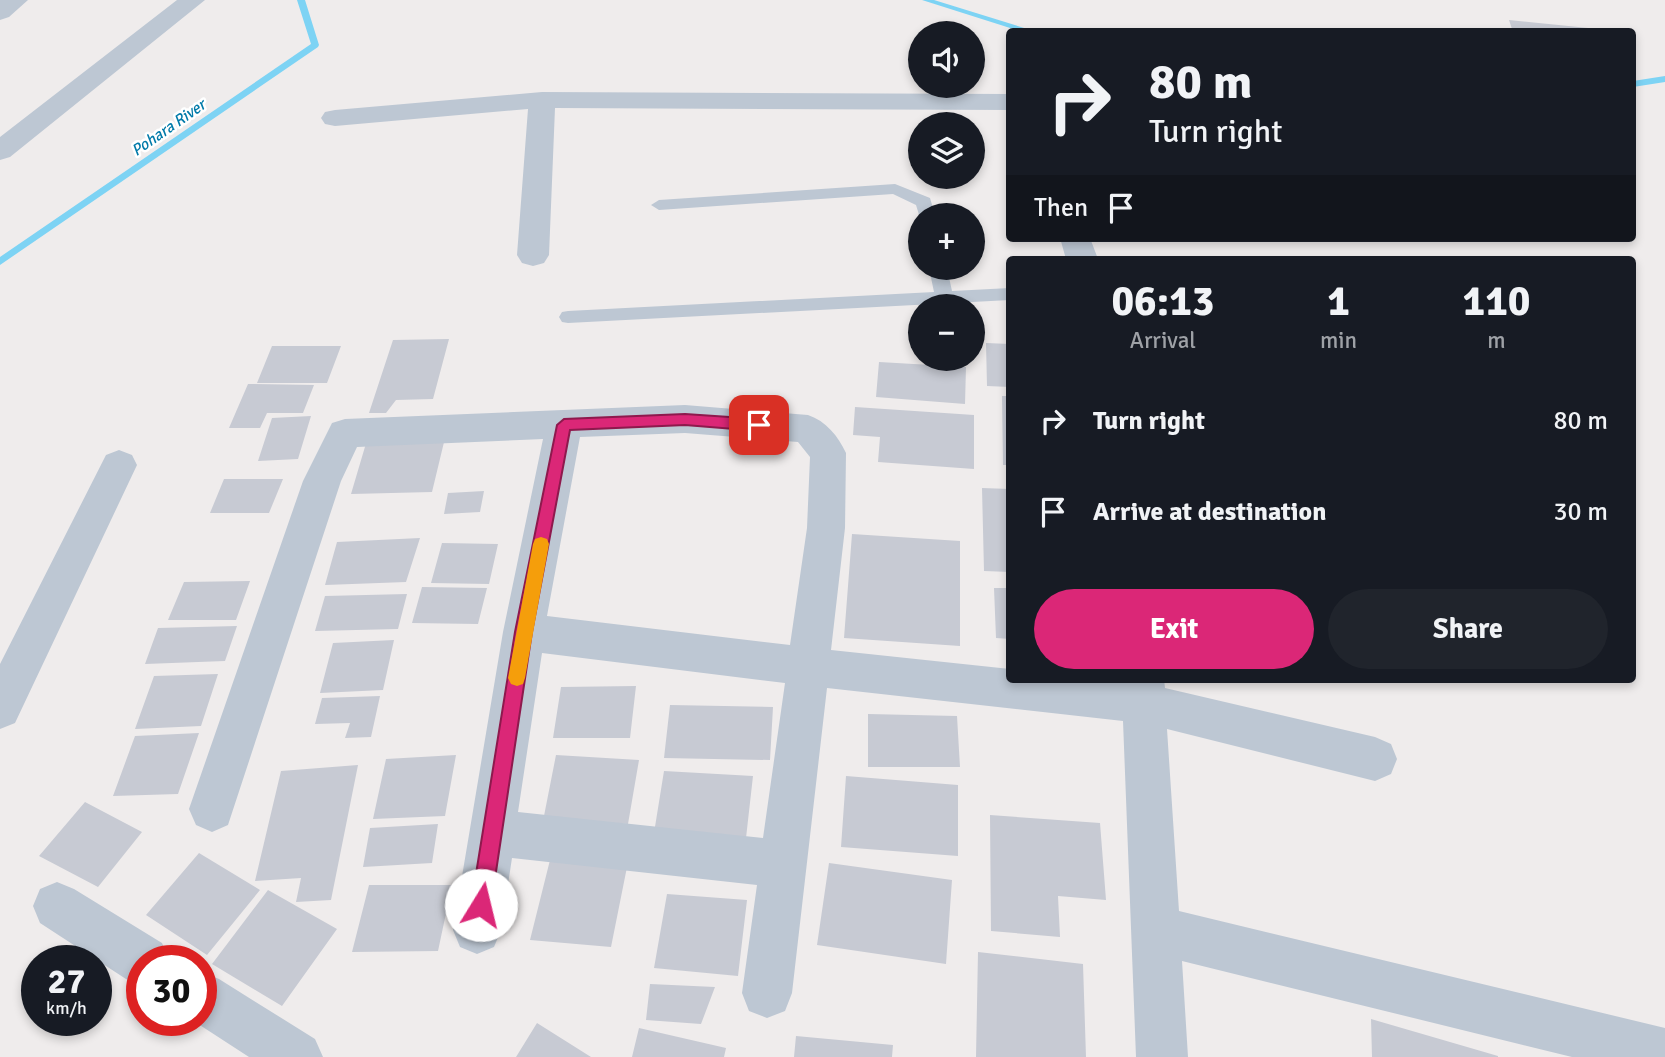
<!DOCTYPE html>
<html lang="en">
<head>
<meta charset="utf-8">
<style>
	:root { --surface:#171b24; --page:#20242c; --text:#f1f3f6; --muted:#9ea1a6; --accent:#db2777 }
	body { margin:0; font-family:Signika,sans-serif; background:var(--page); color:var(--text); height:100vh; display:flex; flex-direction:column; font-size:26px; white-space:nowrap }
	* { box-sizing:border-box; margin:0 }
	p { font-size:23px; color:var(--muted) }
	.icon { flex:none; width:38px; height:38px; fill:none; stroke:currentColor; stroke-width:2; stroke-linecap:round; stroke-linejoin:round }
	.map { position:relative; flex:1; overflow:hidden }
	.panel { position:absolute; left:1006px; top:256px; width:630px; height:427px; display:flex; flex-direction:column; background:var(--surface); border-radius:7px; box-shadow:0 4px 10px #0003 }
	.panel>* { flex:none }
	.guide { position:absolute; left:1006px; top:28px; width:630px; height:214px; border-radius:7px; box-shadow:0 4px 10px #0003; background:#171b24; color:var(--text); overflow:hidden }
	.tools { position:absolute; left:908px; top:21px; display:grid; gap:14px }
	.tools a { display:grid; place-items:center; width:77px; height:77px; border-radius:50%; background:var(--surface); box-shadow:0 4px 10px #0003; font-size:35px }
	.speed { position:absolute; left:21px; top:945px; display:flex; gap:14px; font-size:35px; font-weight:700; text-align:center }
	.speed>* { display:grid; place-content:center; width:91px; height:91px; border-radius:50%; background:var(--surface); box-shadow:0 4px 10px #0003; line-height:1 }
	.speed small { font-size:18px; font-weight:400 }
	.speed .limit { border:10px solid #d22; background:#fff; color:#111 }
	.pin { position:absolute; display:grid; place-items:center; width:60px; height:60px; color:#fff; margin:-30px; border-radius:14px; box-shadow:0 4px 10px #0006 }
	.me { position:absolute; width:77px; margin:-38px; rotate:9deg; stroke-linejoin:round; filter:drop-shadow(0 0 5px #0008) }
	.turn { display:flex; align-items:center; gap:24px; height:147px; padding:0 28px; font-size:32px }
	.turn .icon { width:91px; height:91px; stroke-width:2.5 }
	.turn b { display:block; font-size:49px; line-height:60px }
	.then { display:flex; align-items:center; height:66px; padding:0 28px; background:#0003; gap:14px; font-size:26px }
	.eta { display:flex; justify-content:space-evenly; align-items:center; height:119px; text-align:center }
	.eta b { font-size:42px; font-weight:700; line-height:49px }
	.action { display:flex; gap:14px; margin-top:auto; padding:14px 28px }
	.action a { flex:1; height:80px; border-radius:42px; background:var(--accent); color:#fff; font-size:28px; font-weight:700; line-height:80px; text-align:center }
	.action a+a { background:var(--page); color:var(--text) }
	ul { padding:0; list-style:none }
	li { display:flex; align-items:center; gap:21px; height:91px; padding:0 28px }
	li div { flex:1 }
	li b { display:block; font-size:26px }
	li em { font-style:normal }
	.map>svg:first-child { display:block }
	.lines { fill:none; stroke-linecap:round; stroke-linejoin:round }
	.stream { fill:#7dd3f4; fill-rule:evenodd }
	.building { fill:#c7cad3 }
	.lane { fill:#bdc7d3; fill-rule:evenodd }
	.street { fill:#bdc7d3; fill-rule:evenodd }
	.route { fill:#db2777; stroke:#8e194d; stroke-width:2 }
	.slow { fill:#f59e0b }
	.labels { text-anchor:middle; stroke-width:5; stroke-linejoin:round; paint-order:stroke }
	.far-water-label { font-size:16px; font-style:italic; fill:#017aa9; stroke:#fff }
</style>
</head>
<body>
<div class="map">
<svg width="1665" height="1057" viewBox="0 0 1665 1057">
	<rect width="100%" height="100%" fill="#efecec"/>
	<g class="lines">
		<!-- stream -->
		<path class="stream" d="M297,0H305L319,45L318,47L0,265V257L311,44Z
			M922,0H934L1037,32H1023Z
			M1665,76V82L1633,87V81Z"/>
	</g>
	<!-- building -->
	<path class="building" d="M1509,20L1588,28L1590,32H1513Z
		M449,339L433,399L396,400L386,413H369L393,340Z
		M986,343L1010,344V387L987,386Z
		M272,346H341L327,383H257Z
		M879,362L966,367L965,404L876,397Z
		M248,384L314,385L303,413H267L260,428H229Z
		M1002,396H1010V465H1003Z
		M855,407L974,415V469L878,462L880,437L853,435Z
		M311,416L298,459L258,461L272,418Z
		M445,438L432,492L351,494L367,440Z
		M224,479H283L269,513H210Z
		M982,488L1010,489V572L984,571Z
		M484,491L480,512L444,514L448,493Z
		M852,534L960,541V646L844,638Z
		M420,538L406,582L325,585L337,542Z
		M442,543L498,544L489,584L431,583Z
		M250,581L236,620H168L184,582Z
		M422,587L487,588L478,624L412,623Z
		M994,588H1010V639L996,638Z
		M407,594L398,629L315,631L325,596Z
		M237,626L225,661L145,664L158,628Z
		M394,640L383,690L320,693L333,643Z
		M218,674L201,726L135,729L154,676Z
		M636,686L630,738H553L561,687Z
		M380,696L371,737L345,738L350,723L315,724L322,698Z
		M670,705L773,707L770,760L664,758Z
		M868,714L957,716L960,767H868Z
		M199,733L178,794L113,796L135,736Z
		M456,755L445,816L373,819L386,759Z
		M556,755L639,760L628,824L543,821Z
		M358,765L331,900L296,902L301,878L255,881L281,771Z
		M664,771L753,776L746,838L654,833Z
		M846,776L958,785V856L841,847Z
		M85,802L142,832L98,887L39,856Z
		M990,815L1100,823L1106,900L1058,896L1060,937L991,931Z
		M438,824L432,863L363,867L370,828Z
		M199,853L260,890L207,955L146,915Z
		M551,856L628,862L611,947L530,940Z
		M829,863L952,880L946,964L817,945Z
		M369,885H452L438,951L352,952Z
		M268,890L337,929L282,1006L212,964Z
		M667,894L747,900L738,976L654,968Z
		M978,952L1083,964L1086,1057H976Z
		M650,984L715,987L701,1024L646,1020Z
		M1371,1019L1498,1056V1057H1372Z
		M537,1023L591,1057H516Z
		M639,1028L726,1048L724,1057H632Z
		M796,1036L893,1045L892,1057H794Z"/>
	<g class="lines">
		<!-- lane -->
		<path class="lane" d="M895,184L930,198L935,215H920V218L916,205L893,194L659,210L651,205L659,200Z
			M929,268H947L952,291L1010,288V300L568,323L562,322L559,317L562,312L568,311L934,292Z"/>
		<!-- street -->
		<path class="street" d="M0,0H28L9,17L0,20Z
			M177,0H205L10,157L0,160V137Z
			M542,92L1010,94V110L555,108L549,255L544,263L533,266L522,263L517,255L528,109L335,126L325,124L321,118L325,112L335,110Z
			M1060,238H1090L1098,259H1066Z
			M685,405L808,415C826,421 838,436 846,453L845,528L831,650L1010,669V679H1164L1165,688L1375,737L1391,744L1397,759L1391,774L1375,781L1167,729L1179,911L1665,1028V1057H1572L1182,961L1188,1057H1136L1123,721L827,688L792,993L785,1011L767,1018L749,1011L742,993L757,885L512,858L501,930L494,947L477,954L460,947L453,930L503,632L543,439L357,447L341,481L228,825L212,832L196,825L189,809L303,481L332,423L345,419ZM685,433L798,442L810,457L807,528L790,645L547,616L580,437ZM542,653L785,683L763,838L518,812Z
			M119,450L132,455L137,465L15,723L0,729V664L106,455Z
			M57,882L74,889L162,943L169,961H142V985L126,979L40,923L33,906L40,889Z
			M201,972L219,979L315,1039L323,1057H249L192,1020H201Z"/>
	</g>
	<!-- route -->
	<path class="route" d="M685,414L759,419L766,425L759,431L685,425L570,430L532,632L491,905L488,913L481,915L474,913L471,905L515,632L557,425L564,419Z"/>
	<!-- slow -->
	<path class="slow" d="M541,537L547,539L549,544L525,678L523,684L517,686L511,684L508,678L533,544L535,539Z"/>
	<g class="labels">
		<!-- far-water labels -->
		<g class="far-water-label">
			<text transform="translate(168 127) rotate(-35)" y="6">Pohara River</text>
		</g>
	</g>
</svg>
<div class="tools">
<a><svg class="icon" aria-label="sound" viewBox="0 0 24 24"><path d="M4 9h4l5-4v14l-5-4H4zM17 9q2 3 0 6"/></svg></a>
<a><svg class="icon" aria-label="layers" viewBox="0 0 24 24"><path d="M12 4l9 5-9 5-9-5zM3 14l9 5 9-5"/></svg></a>
<a>+</a>
<a>−</a>
</div>
<div class="speed"><div>27<small>km/h</small></div><div class="limit">30</div></div>
<div class="pin" style="left:759px;top:425px;background:#d93025"><svg class="icon" aria-label="arrive" viewBox="0 0 24 24"><path d="M6 21V4h12l-3 4 3 4H6"/></svg></div>
<svg class="me" style="left:481px;top:905px" viewBox="-20 -20 40 40"><circle r="19" fill="#fff"/><path d="M0-13L10 11 0 6-10 11z" fill="#db2777"/></svg>
<div class="guide">
<div class="turn"><svg class="icon" aria-label="right" viewBox="0 0 24 24"><path d="M7 20v-9h11M14 6l5 5-5 5"/></svg><div><b>80 m</b>Turn right</div></div>
<div class="then">Then<svg class="icon" aria-label="arrive" viewBox="0 0 24 24"><path d="M6 21V4h12l-3 4 3 4H6"/></svg></div>
</div>
<section class="panel">
<div class="eta">
<div><b>06:13</b><p>Arrival</p></div>
<div><b>1</b><p>min</p></div>
<div><b>110</b><p>m</p></div>
</div>
<ul>
<li><svg class="icon" aria-label="right" viewBox="0 0 24 24"><path d="M7 20v-9h11M14 6l5 5-5 5"/></svg><div><b>Turn right</b></div><em>80 m</em></li>
<li><svg class="icon" aria-label="arrive" viewBox="0 0 24 24"><path d="M6 21V4h12l-3 4 3 4H6"/></svg><div><b>Arrive at destination</b></div><em>30 m</em></li>
</ul>
<div class="action"><a>Exit</a><a>Share</a></div>
</section>
</div>
</body>
</html>
